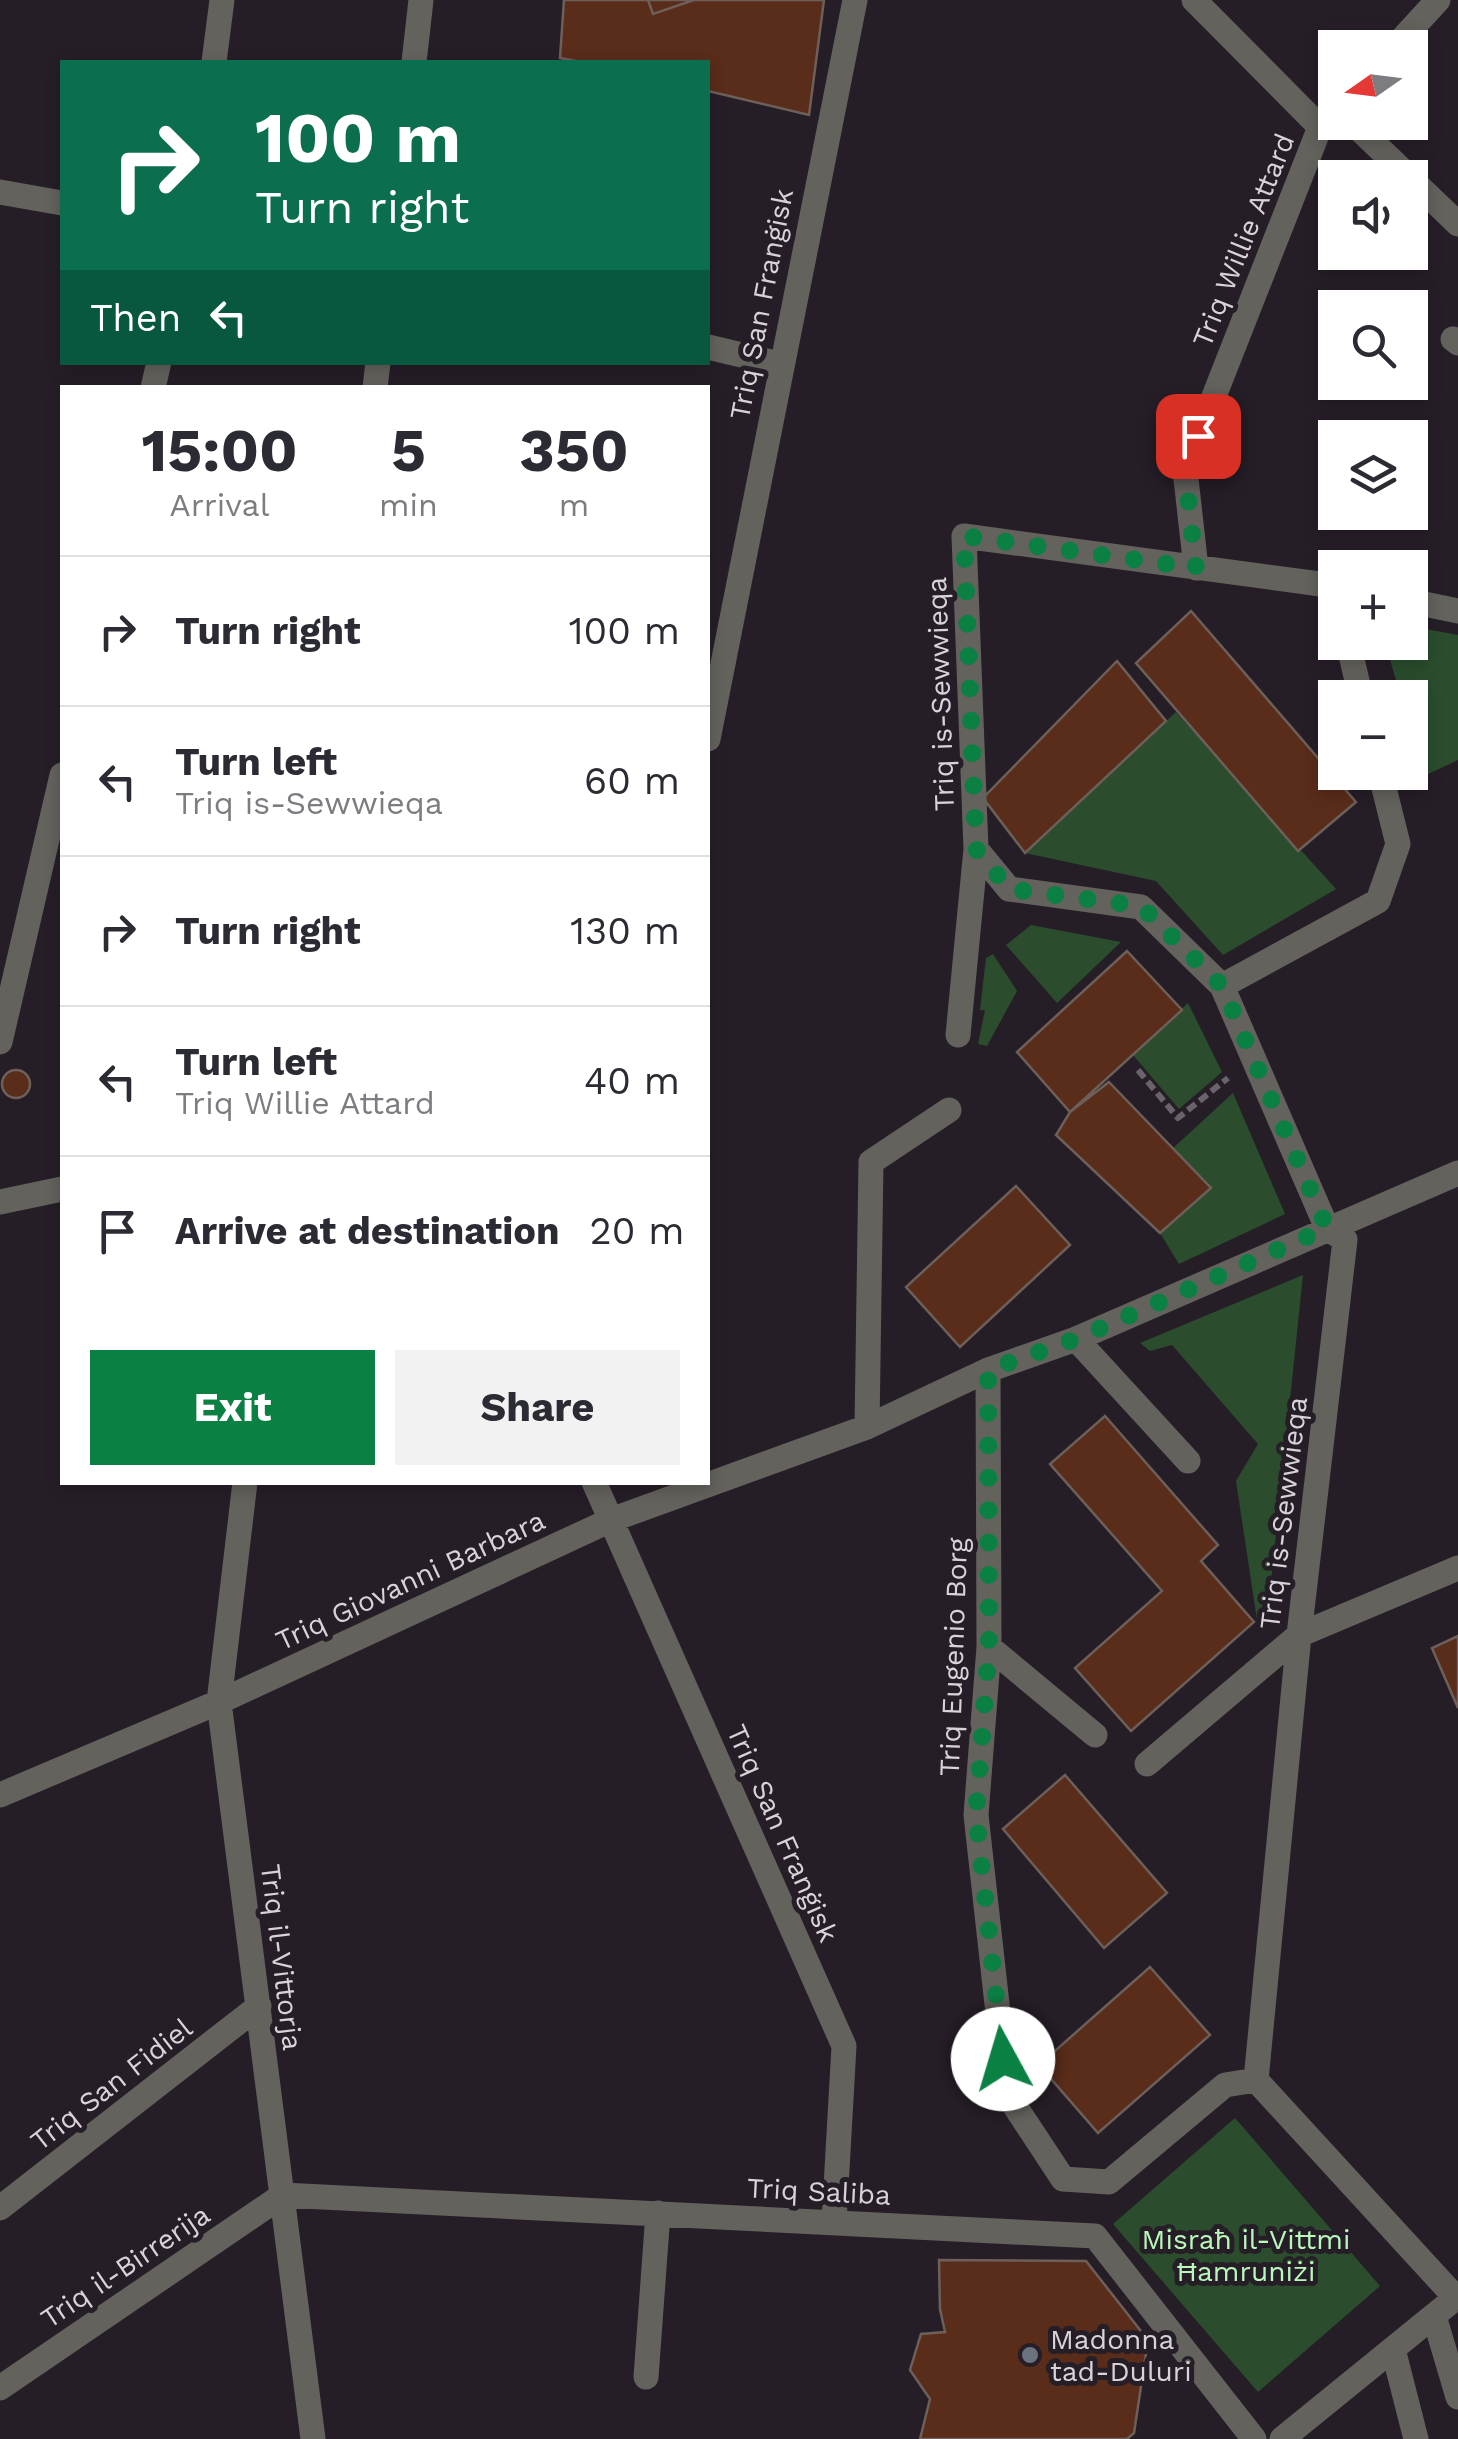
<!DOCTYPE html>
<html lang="en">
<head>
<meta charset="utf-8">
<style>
	:root { --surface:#fff; --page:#f2f2f3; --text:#2b2b33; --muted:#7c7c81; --line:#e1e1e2; --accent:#0b8043 }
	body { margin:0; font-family:"Work Sans",sans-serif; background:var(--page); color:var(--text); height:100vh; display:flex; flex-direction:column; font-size:38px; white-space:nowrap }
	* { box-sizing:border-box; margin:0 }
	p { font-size:32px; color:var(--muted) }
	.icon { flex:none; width:55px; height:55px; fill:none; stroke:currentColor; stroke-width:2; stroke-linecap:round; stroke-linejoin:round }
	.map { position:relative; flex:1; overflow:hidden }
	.side { position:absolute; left:60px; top:385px; width:650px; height:1100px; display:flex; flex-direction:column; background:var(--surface); border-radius:0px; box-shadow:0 5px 15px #0003 }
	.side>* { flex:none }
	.banner { position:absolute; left:60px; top:60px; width:650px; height:305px; border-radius:0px; box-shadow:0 5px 15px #0003; background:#0b6e4f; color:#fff; overflow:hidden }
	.needle { width:65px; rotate:256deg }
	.controls { position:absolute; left:1318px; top:30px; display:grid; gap:20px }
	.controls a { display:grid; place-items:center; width:110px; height:110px; border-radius:0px; background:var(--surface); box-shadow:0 5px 15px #0003; font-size:50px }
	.pin { position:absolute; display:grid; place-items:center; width:85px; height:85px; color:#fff; margin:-42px; border-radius:20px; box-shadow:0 5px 15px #0006 }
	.me { position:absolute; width:110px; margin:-55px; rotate:354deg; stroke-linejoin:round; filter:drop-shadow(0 0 8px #0008) }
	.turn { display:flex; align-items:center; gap:35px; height:210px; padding:0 30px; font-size:45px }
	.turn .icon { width:130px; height:130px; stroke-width:2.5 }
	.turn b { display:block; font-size:70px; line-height:85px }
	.then { display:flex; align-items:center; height:95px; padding:0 30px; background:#0003; gap:20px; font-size:38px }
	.eta { display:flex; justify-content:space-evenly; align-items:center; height:170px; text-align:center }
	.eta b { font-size:60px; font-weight:700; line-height:70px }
	.button { display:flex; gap:20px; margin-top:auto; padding:20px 30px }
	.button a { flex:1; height:115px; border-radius:0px; background:var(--accent); color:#fff; font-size:40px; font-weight:700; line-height:115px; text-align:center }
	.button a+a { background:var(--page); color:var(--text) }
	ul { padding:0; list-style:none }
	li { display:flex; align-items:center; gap:30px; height:150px; padding:0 30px; border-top:2px solid var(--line) }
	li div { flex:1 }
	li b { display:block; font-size:38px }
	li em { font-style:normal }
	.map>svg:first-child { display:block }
	.green { fill:#2b4d2d }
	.building { fill:#5a2c1a; stroke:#6d5f5a; stroke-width:2.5 }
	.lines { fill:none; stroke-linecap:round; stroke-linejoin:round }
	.path { stroke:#6a636b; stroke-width:6; stroke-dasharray:10 5; stroke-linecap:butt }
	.minor { stroke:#64625d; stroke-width:25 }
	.route { stroke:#0b8043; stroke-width:18; stroke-dasharray:0 32.4 }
	.worship-dot { fill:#6b7280; stroke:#261e27; stroke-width:4 }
	.labels { text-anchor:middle; stroke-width:10; stroke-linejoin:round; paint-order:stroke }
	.street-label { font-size:28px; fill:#d8d3d9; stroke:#261e27 }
	.park-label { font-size:28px; fill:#b9f7ba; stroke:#261e27 }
	.poi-label { font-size:28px; fill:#d8d3d9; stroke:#261e27; text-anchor:start }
</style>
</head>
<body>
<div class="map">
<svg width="1458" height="2439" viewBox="0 0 1458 2439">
	<rect width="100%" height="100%" fill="#261e27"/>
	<!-- green -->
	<path class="green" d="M1410,626L1458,635V760L1424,776L1410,728V698L1401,697L1385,643L1410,642Z
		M1176,712L1336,889L1223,955L1156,881L1025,853Z
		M1031,925L1121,942L1057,1003L1006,945Z
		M993,954L1017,991L987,1046L978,1044L985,1010H980L986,958Z
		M1188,1003L1222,1072L1179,1109L1133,1055Z
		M1233,1093L1285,1214L1179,1264L1160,1233L1210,1188L1171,1150Z
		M1303,1275L1266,1630L1257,1620L1236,1481L1258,1444L1172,1345L1150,1351L1140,1343Z
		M1235,2118L1380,2286L1258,2392L1113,2224Z"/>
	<!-- building -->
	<path class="building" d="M564,0H648L653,14L694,0H824L809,115L708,91V62H581L560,58Z
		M564,0H824L809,115L708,91V62H581L560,58Z
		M1191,611L1356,802L1298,851L1136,663Z
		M1117,661L1166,721L1025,853L983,798Z
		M1127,951L1182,1010L1070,1112L1017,1052Z
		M2 1084a14 14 0 1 1 28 0a14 14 0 1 1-28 0Z
		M1109,1082L1211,1188L1160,1233L1056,1135L1070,1112Z
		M1016,1186L1070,1245L960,1347L906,1287Z
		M1105,1416L1218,1545L1201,1561L1254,1622L1131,1731L1075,1668L1162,1591L1050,1464Z
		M1458,1636V1708L1432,1648Z
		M1065,1775L1167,1893L1104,1948L1003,1829Z
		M1150,1967L1210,2035L1098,2133L1039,2065Z
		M939,2260L1086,2261L1148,2340L1134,2433L1127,2439H920L930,2399L910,2370L921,2334L945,2332L940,2309Z"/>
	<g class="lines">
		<!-- path -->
		<path class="path" d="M1138,1070L1178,1118L1228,1078"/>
		<!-- minor -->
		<path class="minor" d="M1194,0L1320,127
			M1394,48L1438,0
			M214,62L222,0
			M414,62L421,0
			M1352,122L1410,178
			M1410,178L1458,224
			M0,192L62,203
			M1453,339L1458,343
			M708,347L779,364
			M153,388L159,362
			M375,388L378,362
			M1196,568L1185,470L1320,127L1335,111
			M1410,601L1458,611
			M1348,642L1361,698
			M708,739L855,0
			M976,849L1009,889L1141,907L1222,986L1327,1228L1345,1240L1299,1635L1256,2080L1456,2298
			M1222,986L1378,901L1398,844L1380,772
			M958,1035L976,849L964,536L1335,586
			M0,1042L62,775
			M0,1202L62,1189
			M1076,1339L1188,1461
			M988,1370L989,1647L976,1815L1007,2094L1063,2179L1109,2182L1225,2085L1256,2080
			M867,1427L871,1162L949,1110
			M245,1482L219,1702L313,2439
			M594,1482L844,2046L834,2222
			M989,1647L1095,1735
			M1147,1764L1299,1635L1458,1568
			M0,1795L219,1702L611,1520L867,1427L988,1370L1076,1339L1458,1173
			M0,2208L259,2006
			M1434,2316L1458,2397
			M1393,2349L1416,2439
			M646,2377L658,2213
			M0,2388L283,2195L1095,2236L1254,2439
			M1282,2439L1458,2296"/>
	</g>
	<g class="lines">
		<!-- route -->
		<path class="route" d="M1003,2059L976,1815L989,1647L988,1370L1076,1339L1327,1228L1222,986L1141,906L1009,889L976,849L964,536L1196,568L1185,470L1198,436"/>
	</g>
	<!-- markers -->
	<circle class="worship-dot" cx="1030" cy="2355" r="10"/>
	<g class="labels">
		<!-- street labels -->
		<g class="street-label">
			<text transform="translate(1243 240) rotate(-68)" y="10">Triq Willie Attard</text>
			<text transform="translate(761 304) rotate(-79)" y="10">Triq San Franġisk</text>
			<text transform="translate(940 694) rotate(-92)" y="10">Triq is-Sewwieqa</text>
			<text transform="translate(1283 1513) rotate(-83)" y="10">Triq is-Sewwieqa</text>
			<text transform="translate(410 1580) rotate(-25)" y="10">Triq Giovanni Barbara</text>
			<text transform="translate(953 1657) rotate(-88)" y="10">Triq Eugenio Borg</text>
			<text transform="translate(783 1833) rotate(66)" y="10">Triq San Franġisk</text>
			<text transform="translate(282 1957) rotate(83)" y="10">Triq il-Vittorja</text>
			<text transform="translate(111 2084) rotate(-38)" y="10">Triq San Fidiel</text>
			<text transform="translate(819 2191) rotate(3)" y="10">Triq Saliba</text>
			<text transform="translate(125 2266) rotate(-34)" y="10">Triq il-Birrerija</text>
		</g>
		<!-- park labels -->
		<g class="park-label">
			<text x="1246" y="2249">Misraħ il-Vittmi<tspan x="1246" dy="32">Ħamruniżi</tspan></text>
		</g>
		<!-- poi labels -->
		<g class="poi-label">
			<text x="1050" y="2349">Madonna<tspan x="1050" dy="32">tad-Duluri</tspan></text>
		</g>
	</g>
</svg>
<div class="controls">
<a><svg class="needle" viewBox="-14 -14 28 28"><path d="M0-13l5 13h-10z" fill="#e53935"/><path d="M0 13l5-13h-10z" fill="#7c7c81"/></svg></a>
<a><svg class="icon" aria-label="sound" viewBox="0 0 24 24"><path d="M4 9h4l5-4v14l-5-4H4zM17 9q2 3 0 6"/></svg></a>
<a><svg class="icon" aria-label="search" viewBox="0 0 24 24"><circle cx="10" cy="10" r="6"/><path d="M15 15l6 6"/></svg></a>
<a><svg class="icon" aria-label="layers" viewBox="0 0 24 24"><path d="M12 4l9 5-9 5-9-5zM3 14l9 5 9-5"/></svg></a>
<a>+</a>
<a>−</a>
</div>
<div class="pin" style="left:1198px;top:436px;background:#d93025"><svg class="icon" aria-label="arrive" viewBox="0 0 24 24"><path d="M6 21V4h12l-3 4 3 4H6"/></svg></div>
<svg class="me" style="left:1003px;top:2059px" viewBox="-20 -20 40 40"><circle r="19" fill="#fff"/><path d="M0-13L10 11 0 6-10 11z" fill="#0b8043"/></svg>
<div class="banner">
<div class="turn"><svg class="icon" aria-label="right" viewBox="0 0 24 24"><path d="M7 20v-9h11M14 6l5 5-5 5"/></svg><div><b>100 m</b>Turn right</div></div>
<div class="then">Then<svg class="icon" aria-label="left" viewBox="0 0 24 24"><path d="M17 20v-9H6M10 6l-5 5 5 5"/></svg></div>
</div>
<section class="side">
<div class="eta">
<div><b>15:00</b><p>Arrival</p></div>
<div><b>5</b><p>min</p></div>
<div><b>350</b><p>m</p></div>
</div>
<ul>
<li><svg class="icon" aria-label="right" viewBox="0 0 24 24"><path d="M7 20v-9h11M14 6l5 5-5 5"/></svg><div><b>Turn right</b></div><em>100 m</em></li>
<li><svg class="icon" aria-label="left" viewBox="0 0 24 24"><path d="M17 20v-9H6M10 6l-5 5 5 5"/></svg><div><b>Turn left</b><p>Triq is-Sewwieqa</p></div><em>60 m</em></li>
<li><svg class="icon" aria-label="right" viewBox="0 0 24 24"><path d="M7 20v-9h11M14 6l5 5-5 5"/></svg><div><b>Turn right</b></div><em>130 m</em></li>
<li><svg class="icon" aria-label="left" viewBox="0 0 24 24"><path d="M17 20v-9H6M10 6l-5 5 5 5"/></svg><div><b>Turn left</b><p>Triq Willie Attard</p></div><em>40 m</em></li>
<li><svg class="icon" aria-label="arrive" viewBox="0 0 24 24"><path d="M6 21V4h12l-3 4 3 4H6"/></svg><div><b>Arrive at destination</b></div><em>20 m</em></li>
</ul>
<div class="button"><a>Exit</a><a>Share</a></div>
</section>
</div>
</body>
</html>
